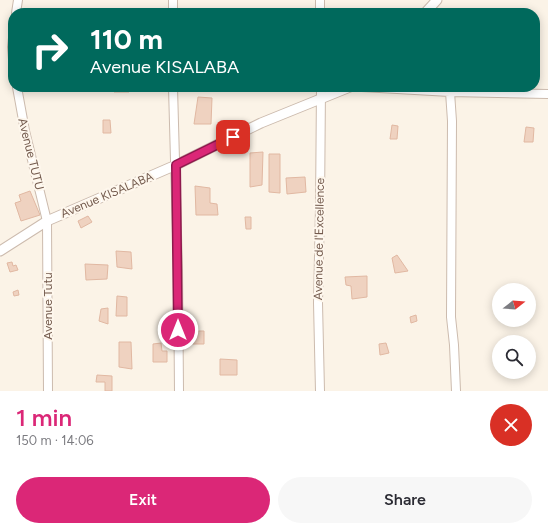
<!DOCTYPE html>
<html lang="en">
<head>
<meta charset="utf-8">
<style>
	:root { --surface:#fff; --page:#f7f7f7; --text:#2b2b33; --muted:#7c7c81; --accent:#db2777 }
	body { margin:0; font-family:Figtree,sans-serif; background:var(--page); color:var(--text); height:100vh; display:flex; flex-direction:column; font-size:15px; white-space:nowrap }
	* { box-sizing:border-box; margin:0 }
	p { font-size:13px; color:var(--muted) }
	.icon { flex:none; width:22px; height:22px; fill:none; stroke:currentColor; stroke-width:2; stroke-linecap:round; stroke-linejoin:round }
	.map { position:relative; height:391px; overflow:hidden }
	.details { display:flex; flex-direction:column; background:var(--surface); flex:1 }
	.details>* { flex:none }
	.banner { position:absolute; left:8px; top:8px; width:532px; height:84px; border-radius:16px; box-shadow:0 2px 10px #0003; background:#00695c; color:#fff; overflow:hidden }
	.needle { width:26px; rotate:73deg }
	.fabs { position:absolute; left:492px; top:283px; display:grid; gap:8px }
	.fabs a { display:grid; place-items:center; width:44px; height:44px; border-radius:50%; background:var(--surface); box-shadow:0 2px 10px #0003; font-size:20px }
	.pin { position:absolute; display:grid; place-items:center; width:34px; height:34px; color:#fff; margin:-17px; border-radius:8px; box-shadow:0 2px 6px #0006 }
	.me { position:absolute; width:44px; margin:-22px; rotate:0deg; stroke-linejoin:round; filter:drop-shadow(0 0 3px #0008) }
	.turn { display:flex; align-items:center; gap:14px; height:84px; padding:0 16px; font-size:18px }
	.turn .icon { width:52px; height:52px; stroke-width:2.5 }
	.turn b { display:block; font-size:28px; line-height:34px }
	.round { display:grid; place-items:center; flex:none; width:42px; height:42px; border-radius:21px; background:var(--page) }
	.summary { display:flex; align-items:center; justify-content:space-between; height:68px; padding:0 16px }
	h1 { font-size:24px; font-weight:600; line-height:30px; color:var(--accent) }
	.cta { display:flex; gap:8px; margin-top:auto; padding:8px 16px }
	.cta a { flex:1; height:46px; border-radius:24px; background:var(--accent); color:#fff; font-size:16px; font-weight:600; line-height:46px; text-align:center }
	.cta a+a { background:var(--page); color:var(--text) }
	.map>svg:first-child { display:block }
	.building { fill:#efd2c0; stroke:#e1b8a2 }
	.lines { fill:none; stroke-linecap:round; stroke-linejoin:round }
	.minor-casing { stroke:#ccbbae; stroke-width:10 }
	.tertiary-casing { stroke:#ccbbae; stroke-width:11 }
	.minor { stroke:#fff; stroke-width:8 }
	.tertiary { stroke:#fff; stroke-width:9 }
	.route-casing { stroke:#8e194d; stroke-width:10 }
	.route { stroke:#db2777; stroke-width:7 }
	.labels { text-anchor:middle; stroke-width:4; stroke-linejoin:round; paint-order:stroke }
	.street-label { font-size:12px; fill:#735a4d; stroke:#fef7ed }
</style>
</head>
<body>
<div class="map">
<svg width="548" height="391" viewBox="0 0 548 391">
	<rect width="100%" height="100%" fill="#fbf3e7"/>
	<!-- building -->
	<path class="building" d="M114,87H129V92H114Z
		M198,97L212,98L211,124H194Z
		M103,120H110L111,133H103Z
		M392,125L398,126L397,139H390Z
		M526,127L534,128L533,142H524Z
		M263,152L262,185L250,187V153Z
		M269,154H280V193L269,192Z
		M305,177L306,192L287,194L286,178Z
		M195,186L210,188V203L217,204L218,215H196Z
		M30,191L40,215L21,221L15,203L21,201L19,195Z
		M88,216L92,222L81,228L78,221Z
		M245,217H251V229H246Z
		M116,251L131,252L132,269L117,267Z
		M397,255L408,271L395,273L392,258Z
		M12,262L13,266L16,265L18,270L10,272L7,263Z
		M85,264L108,265L107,279L86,280Z
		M367,276V297L352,299L351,286L346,285L345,277Z
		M18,290L19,295L14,296L13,292Z
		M117,296L127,297V316H116Z
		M108,308V324L99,321L101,309Z
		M416,315L417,321L411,323L410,317Z
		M190,331H204V344H191Z
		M119,342H131L132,369L119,367Z
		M161,343L162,351H167V362H153V344Z
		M386,343L389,353L380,355L379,344Z
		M220,359L237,360V375H220Z
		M97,375L112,376V391H105V382H96Z"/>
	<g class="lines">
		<!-- minor casing -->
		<g class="minor-casing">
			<path id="minor" d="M320,0V13
				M16,13L18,0
				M173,13V0
				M13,38L12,47L13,59
				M17,87L25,131L47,221L48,391
				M173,87L178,270L179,391
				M362,87L450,92L548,94
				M450,92L452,121L451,317L454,345L456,391
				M320,391L318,303L320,208L321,87"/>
		</g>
		<!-- tertiary casing -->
		<g class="tertiary-casing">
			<path id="tertiary" d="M425,13L437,0
				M0,251L47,221L176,165L261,123L350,87"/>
		</g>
		<!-- minor -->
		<use href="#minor" class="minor"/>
		<!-- tertiary -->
		<use href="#tertiary" class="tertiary"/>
	</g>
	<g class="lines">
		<!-- route casing -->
		<g class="route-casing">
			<path id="route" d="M178,330L176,165L233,137"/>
		</g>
		<!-- route -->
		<use href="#route" class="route"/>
	</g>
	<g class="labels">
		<!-- street labels -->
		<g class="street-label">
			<text transform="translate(31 154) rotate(76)" y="4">Avenue TUTU</text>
			<text transform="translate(107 195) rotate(-23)" y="4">Avenue KISALABA</text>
			<text transform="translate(319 239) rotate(-89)" y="4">Avenue de l'Excellence</text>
			<text transform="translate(48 306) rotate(-90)" y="4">Avenue Tutu</text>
		</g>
	</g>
</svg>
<div class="fabs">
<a><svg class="needle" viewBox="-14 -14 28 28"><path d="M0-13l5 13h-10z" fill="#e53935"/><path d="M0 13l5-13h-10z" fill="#7c7c81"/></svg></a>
<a><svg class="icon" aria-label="search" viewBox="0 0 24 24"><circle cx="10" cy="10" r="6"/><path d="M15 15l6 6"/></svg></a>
</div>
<div class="pin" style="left:233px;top:137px;background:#d93025"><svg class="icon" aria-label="arrive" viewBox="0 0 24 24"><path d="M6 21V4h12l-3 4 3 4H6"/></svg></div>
<svg class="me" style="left:178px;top:330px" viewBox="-20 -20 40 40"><circle r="17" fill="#db2777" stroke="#fff" stroke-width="3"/><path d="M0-11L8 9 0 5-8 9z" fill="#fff"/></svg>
<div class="banner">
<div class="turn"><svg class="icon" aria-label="right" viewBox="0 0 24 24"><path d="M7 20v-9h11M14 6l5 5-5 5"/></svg><div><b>110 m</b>Avenue KISALABA</div></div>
</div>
</div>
<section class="details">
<div class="summary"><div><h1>1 min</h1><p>150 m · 14:06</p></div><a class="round" style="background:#d93025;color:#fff"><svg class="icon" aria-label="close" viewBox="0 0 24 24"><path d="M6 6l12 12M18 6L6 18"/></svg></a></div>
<div class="cta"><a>Exit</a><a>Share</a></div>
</section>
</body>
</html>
